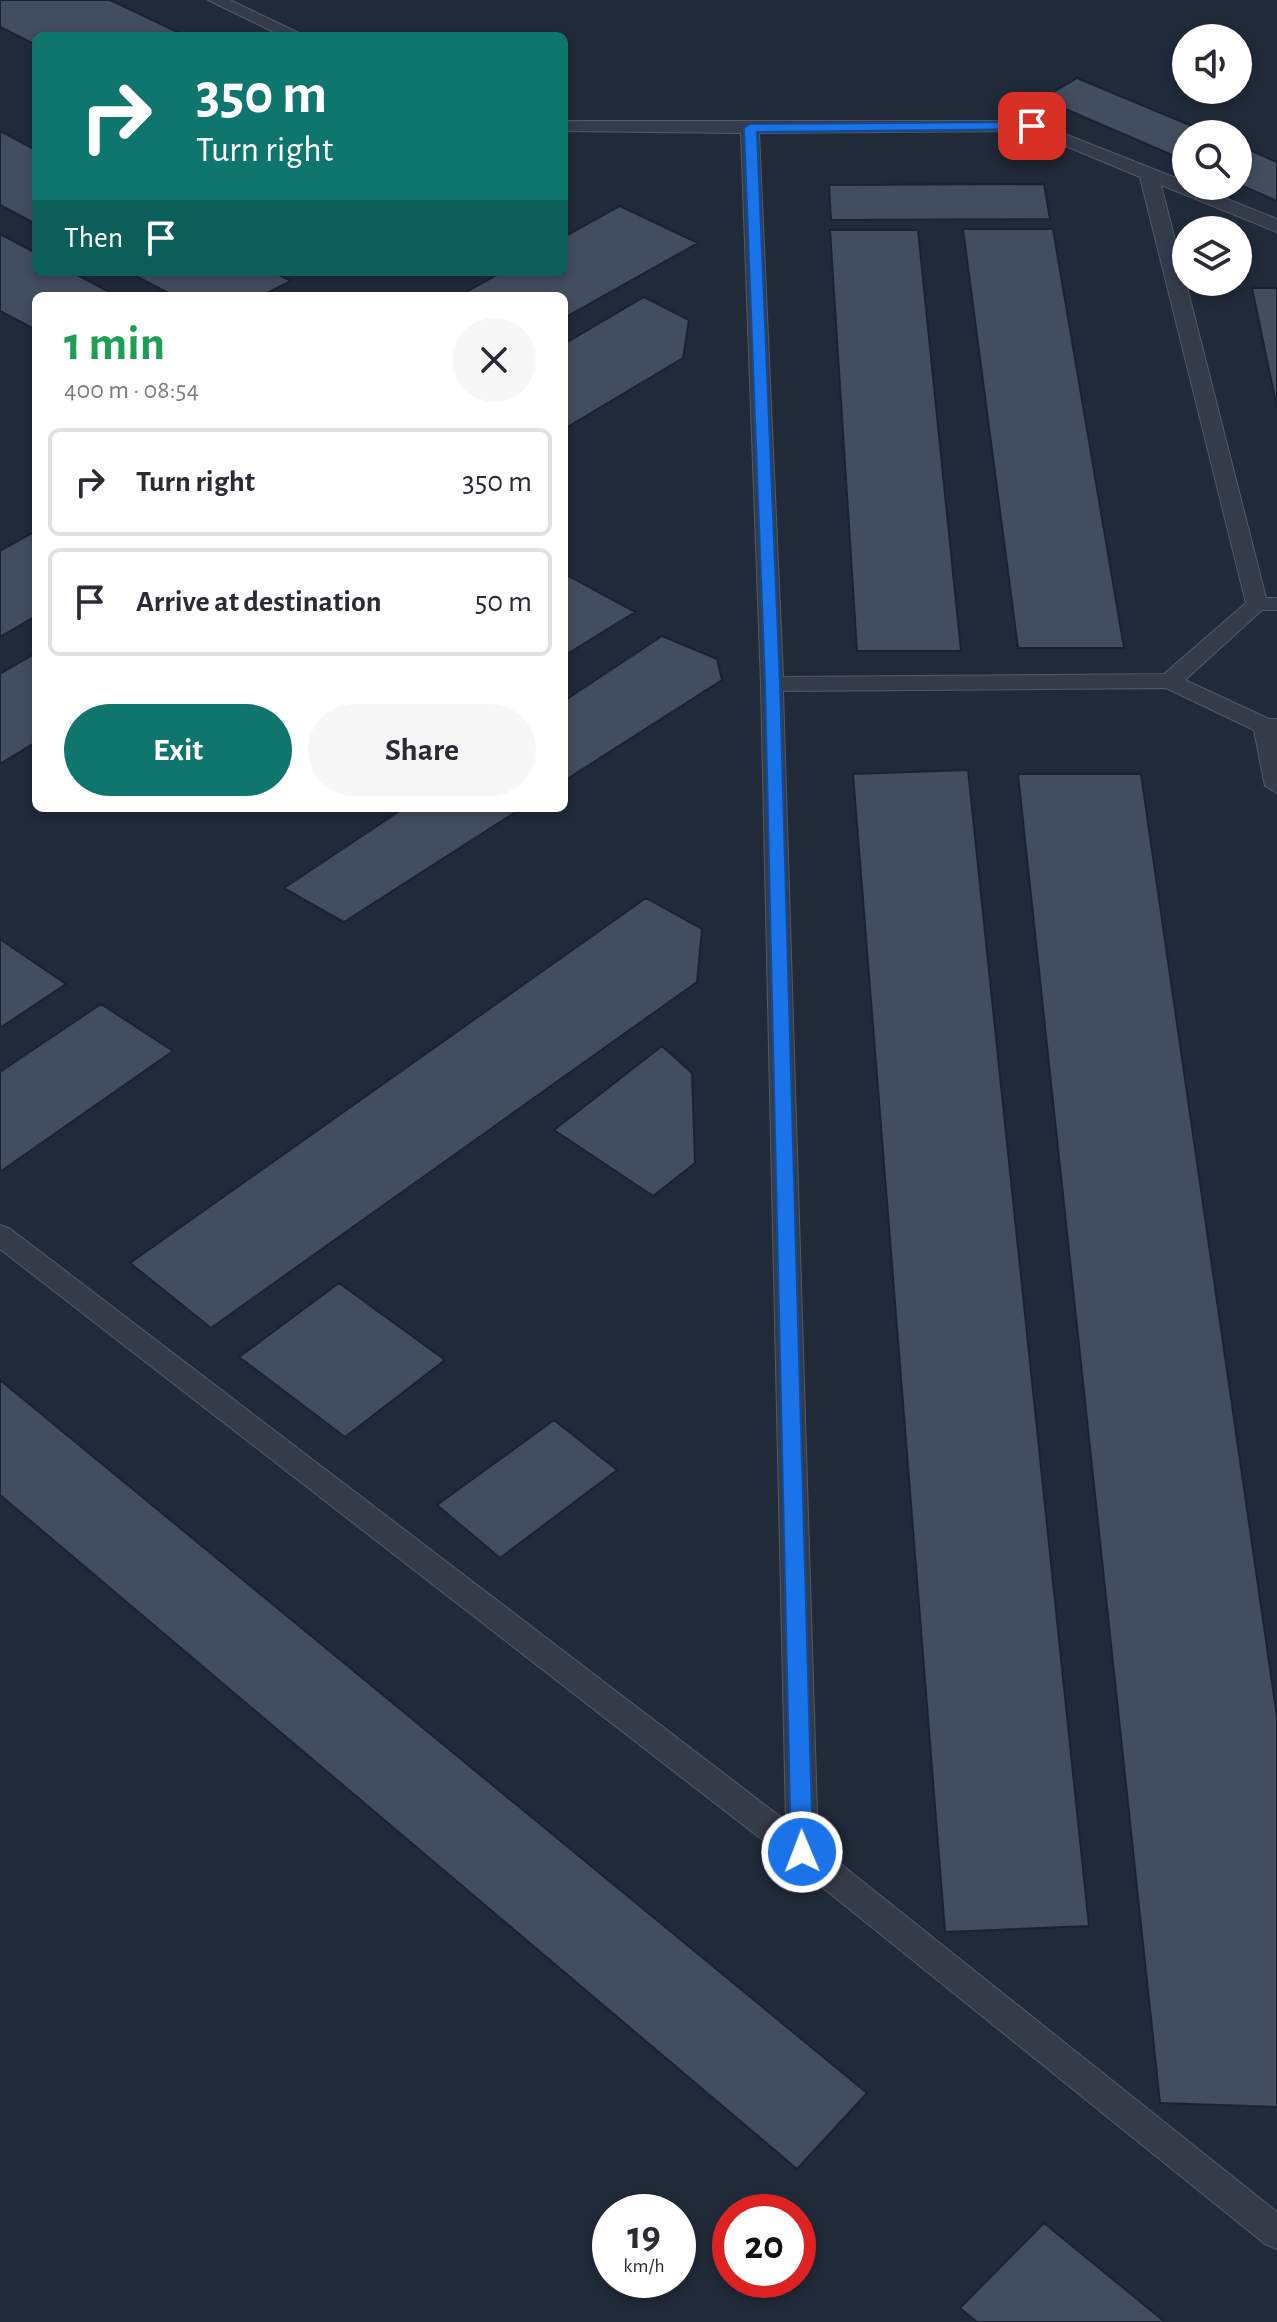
<!DOCTYPE html>
<html lang="en">
<head>
<meta charset="utf-8">
<style>
	:root { --surface:#fff; --page:#f7f7f7; --text:#2b2b33; --muted:#7c7c81; --line:#e1e1e2; --accent:#0f766e }
	body { margin:0; font-family:"Alegreya Sans",sans-serif; background:var(--page); color:var(--text); height:100vh; display:flex; flex-direction:column; font-size:30px; white-space:nowrap }
	* { box-sizing:border-box; margin:0 }
	p { font-size:26px; color:var(--muted) }
	.icon { flex:none; width:44px; height:44px; fill:none; stroke:currentColor; stroke-width:2; stroke-linecap:round; stroke-linejoin:round }
	.map { position:relative; flex:1; overflow:hidden }
	.sheet { position:absolute; left:32px; top:292px; width:536px; height:520px; display:flex; flex-direction:column; background:var(--surface); border-radius:12px; box-shadow:0 4px 12px #0003 }
	.sheet>* { flex:none }
	.banner { position:absolute; left:32px; top:32px; width:536px; height:244px; border-radius:12px; box-shadow:0 4px 12px #0003; background:#0f766e; color:#fff; overflow:hidden }
	.fabs { position:absolute; left:1172px; top:24px; display:grid; gap:16px }
	.fabs a { display:grid; place-items:center; width:80px; height:80px; border-radius:50%; background:var(--surface); box-shadow:0 4px 12px #0003; font-size:40px }
	.speed { position:absolute; left:592px; top:2194px; display:flex; gap:16px; font-size:40px; font-weight:700; text-align:center }
	.speed>* { display:grid; place-content:center; width:104px; height:104px; border-radius:50%; background:var(--surface); box-shadow:0 4px 12px #0003; line-height:1 }
	.speed small { font-size:20px; font-weight:400 }
	.speed .limit { border:12px solid #d22; background:#fff; color:#111 }
	.pin { position:absolute; display:grid; place-items:center; width:68px; height:68px; color:#fff; margin:-34px; border-radius:16px; box-shadow:0 4px 12px #0006 }
	.me { position:absolute; width:88px; margin:-44px; rotate:359deg; stroke-linejoin:round; filter:drop-shadow(0 0 6px #0008) }
	.turn { display:flex; align-items:center; gap:28px; height:168px; padding:0 32px; font-size:36px }
	.turn .icon { width:104px; height:104px; stroke-width:2.5 }
	.turn b { display:block; font-size:56px; line-height:68px }
	.then { display:flex; align-items:center; height:76px; padding:0 32px; background:#0003; gap:16px; font-size:30px }
	.round { display:grid; place-items:center; flex:none; width:84px; height:84px; border-radius:42px; background:var(--page) }
	.headline { display:flex; align-items:center; justify-content:space-between; height:136px; padding:0 32px }
	h1 { font-size:48px; font-weight:700; line-height:60px; color:#1e9e55 }
	.button { display:flex; gap:16px; margin-top:auto; padding:16px 32px }
	.button a { flex:1; height:92px; border-radius:48px; background:var(--accent); color:#fff; font-size:32px; font-weight:700; line-height:92px; text-align:center }
	.button a+a { background:var(--page); color:var(--text) }
	ul { padding:0; list-style:none }
	li { display:flex; align-items:center; gap:24px; height:108px; margin:0 16px 12px; padding:0 16px; border:4px solid var(--line); border-radius:12px }
	li div { flex:1 }
	li b { display:block; font-size:30px }
	li em { font-style:normal }
	.map>svg:first-child { display:block }
	.building { fill:#424d5e; stroke:#1c2330; stroke-width:2 }
	.lines { fill:none; stroke-linecap:round; stroke-linejoin:round }
	.lane-casing { stroke:#525a67; stroke-width:2 }
	.lane { fill:#353c49; fill-rule:evenodd }
	.route { fill:#1a73e8; stroke:#114b97; stroke-width:2 }
</style>
</head>
<body>
<div class="map">
<svg width="1277" height="2322" viewBox="0 0 1277 2322">
	<rect width="100%" height="100%" fill="#212a39"/>
	<!-- building -->
	<path class="building" d="M0,0H110L186,36H36V45L0,27Z
		M1077,78L1211,134H1186V161L1042,99Z
		M0,131L36,150V224L0,205Z
		M1238,145L1277,162V201L1238,184Z
		M1044,184L1050,219L831,220L829,185Z
		M620,206L698,243L564,318V296H459L502,272H564V237Z
		M963,229H1053L1124,648H1018Z
		M830,230H918L961,651H857Z
		M0,234L36,253V272H72L117,296H36V330L0,311Z
		M128,272H274L291,281L261,296H174Z
		M1252,288H1277V408Z
		M644,297L689,320L683,358L564,429V344Z
		M36,531V616L0,637V551Z
		M569,576L635,612L564,656V579Z
		M662,636L717,659L722,680L564,781V701Z
		M36,653V742L0,764V674Z
		M968,770L1089,1926L945,1932L853,774Z
		M1018,774H1141L1277,1717V2107L1160,2103Z
		M404,808H522L344,922L284,888Z
		M646,898L702,929L697,982L211,1328L130,1263Z
		M0,939L66,984L0,1028Z
		M101,1004L173,1051L0,1172V1072Z
		M662,1046L692,1073L695,1163L653,1196L554,1130Z
		M339,1283L445,1360L345,1437L239,1357Z
		M0,1380L867,2093L797,2169L0,1495Z
		M554,1420L617,1470L500,1558L437,1505Z
		M1044,2223L1165,2322H977L960,2308Z"/>
	<g class="lines">
		<!-- lane casing -->
		<g class="lane-casing">
			<path id="lane" d="M208,0H230L305,36H282Z
				M564,121H1032L1186,182V186H1195L1277,219V232L1161,185L1266,598H1277V610H1262L1185,680L1269,719H1277V793L1265,786L1254,730L1166,688L783,691L818,1846L1277,2212V2249L1265,2244L791,1862L0,1249V1225L9,1228L786,1821L761,684L741,133L564,131ZM1030,131L1140,177L1246,603L1164,674L783,677L759,133Z"/>
		</g>
		<!-- lane -->
		<use href="#lane" class="lane"/>
	</g>
	<!-- route -->
	<path class="route" d="M1032,122L1038,126L1037,129L757,132L780,684L813,1852L810,1859H794L791,1852L765,684L744,128L750,124Z"/>
</svg>
<div class="fabs">
<a><svg class="icon" aria-label="sound" viewBox="0 0 24 24"><path d="M4 9h4l5-4v14l-5-4H4zM17 9q2 3 0 6"/></svg></a>
<a><svg class="icon" aria-label="search" viewBox="0 0 24 24"><circle cx="10" cy="10" r="6"/><path d="M15 15l6 6"/></svg></a>
<a><svg class="icon" aria-label="layers" viewBox="0 0 24 24"><path d="M12 4l9 5-9 5-9-5zM3 14l9 5 9-5"/></svg></a>
</div>
<div class="speed"><div>19<small>km/h</small></div><div class="limit">20</div></div>
<div class="pin" style="left:1032px;top:126px;background:#d93025"><svg class="icon" aria-label="arrive" viewBox="0 0 24 24"><path d="M6 21V4h12l-3 4 3 4H6"/></svg></div>
<svg class="me" style="left:802px;top:1852px" viewBox="-20 -20 40 40"><circle r="17" fill="#1a73e8" stroke="#fff" stroke-width="3"/><path d="M0-11L8 9 0 5-8 9z" fill="#fff"/></svg>
<div class="banner">
<div class="turn"><svg class="icon" aria-label="right" viewBox="0 0 24 24"><path d="M7 20v-9h11M14 6l5 5-5 5"/></svg><div><b>350 m</b>Turn right</div></div>
<div class="then">Then<svg class="icon" aria-label="arrive" viewBox="0 0 24 24"><path d="M6 21V4h12l-3 4 3 4H6"/></svg></div>
</div>
<section class="sheet">
<div class="headline"><div><h1>1 min</h1><p>400 m · 08:54</p></div><a class="round"><svg class="icon" aria-label="close" viewBox="0 0 24 24"><path d="M6 6l12 12M18 6L6 18"/></svg></a></div>
<ul>
<li><svg class="icon" aria-label="right" viewBox="0 0 24 24"><path d="M7 20v-9h11M14 6l5 5-5 5"/></svg><div><b>Turn right</b></div><em>350 m</em></li>
<li><svg class="icon" aria-label="arrive" viewBox="0 0 24 24"><path d="M6 21V4h12l-3 4 3 4H6"/></svg><div><b>Arrive at destination</b></div><em>50 m</em></li>
</ul>
<div class="button"><a>Exit</a><a>Share</a></div>
</section>
</div>
</body>
</html>
